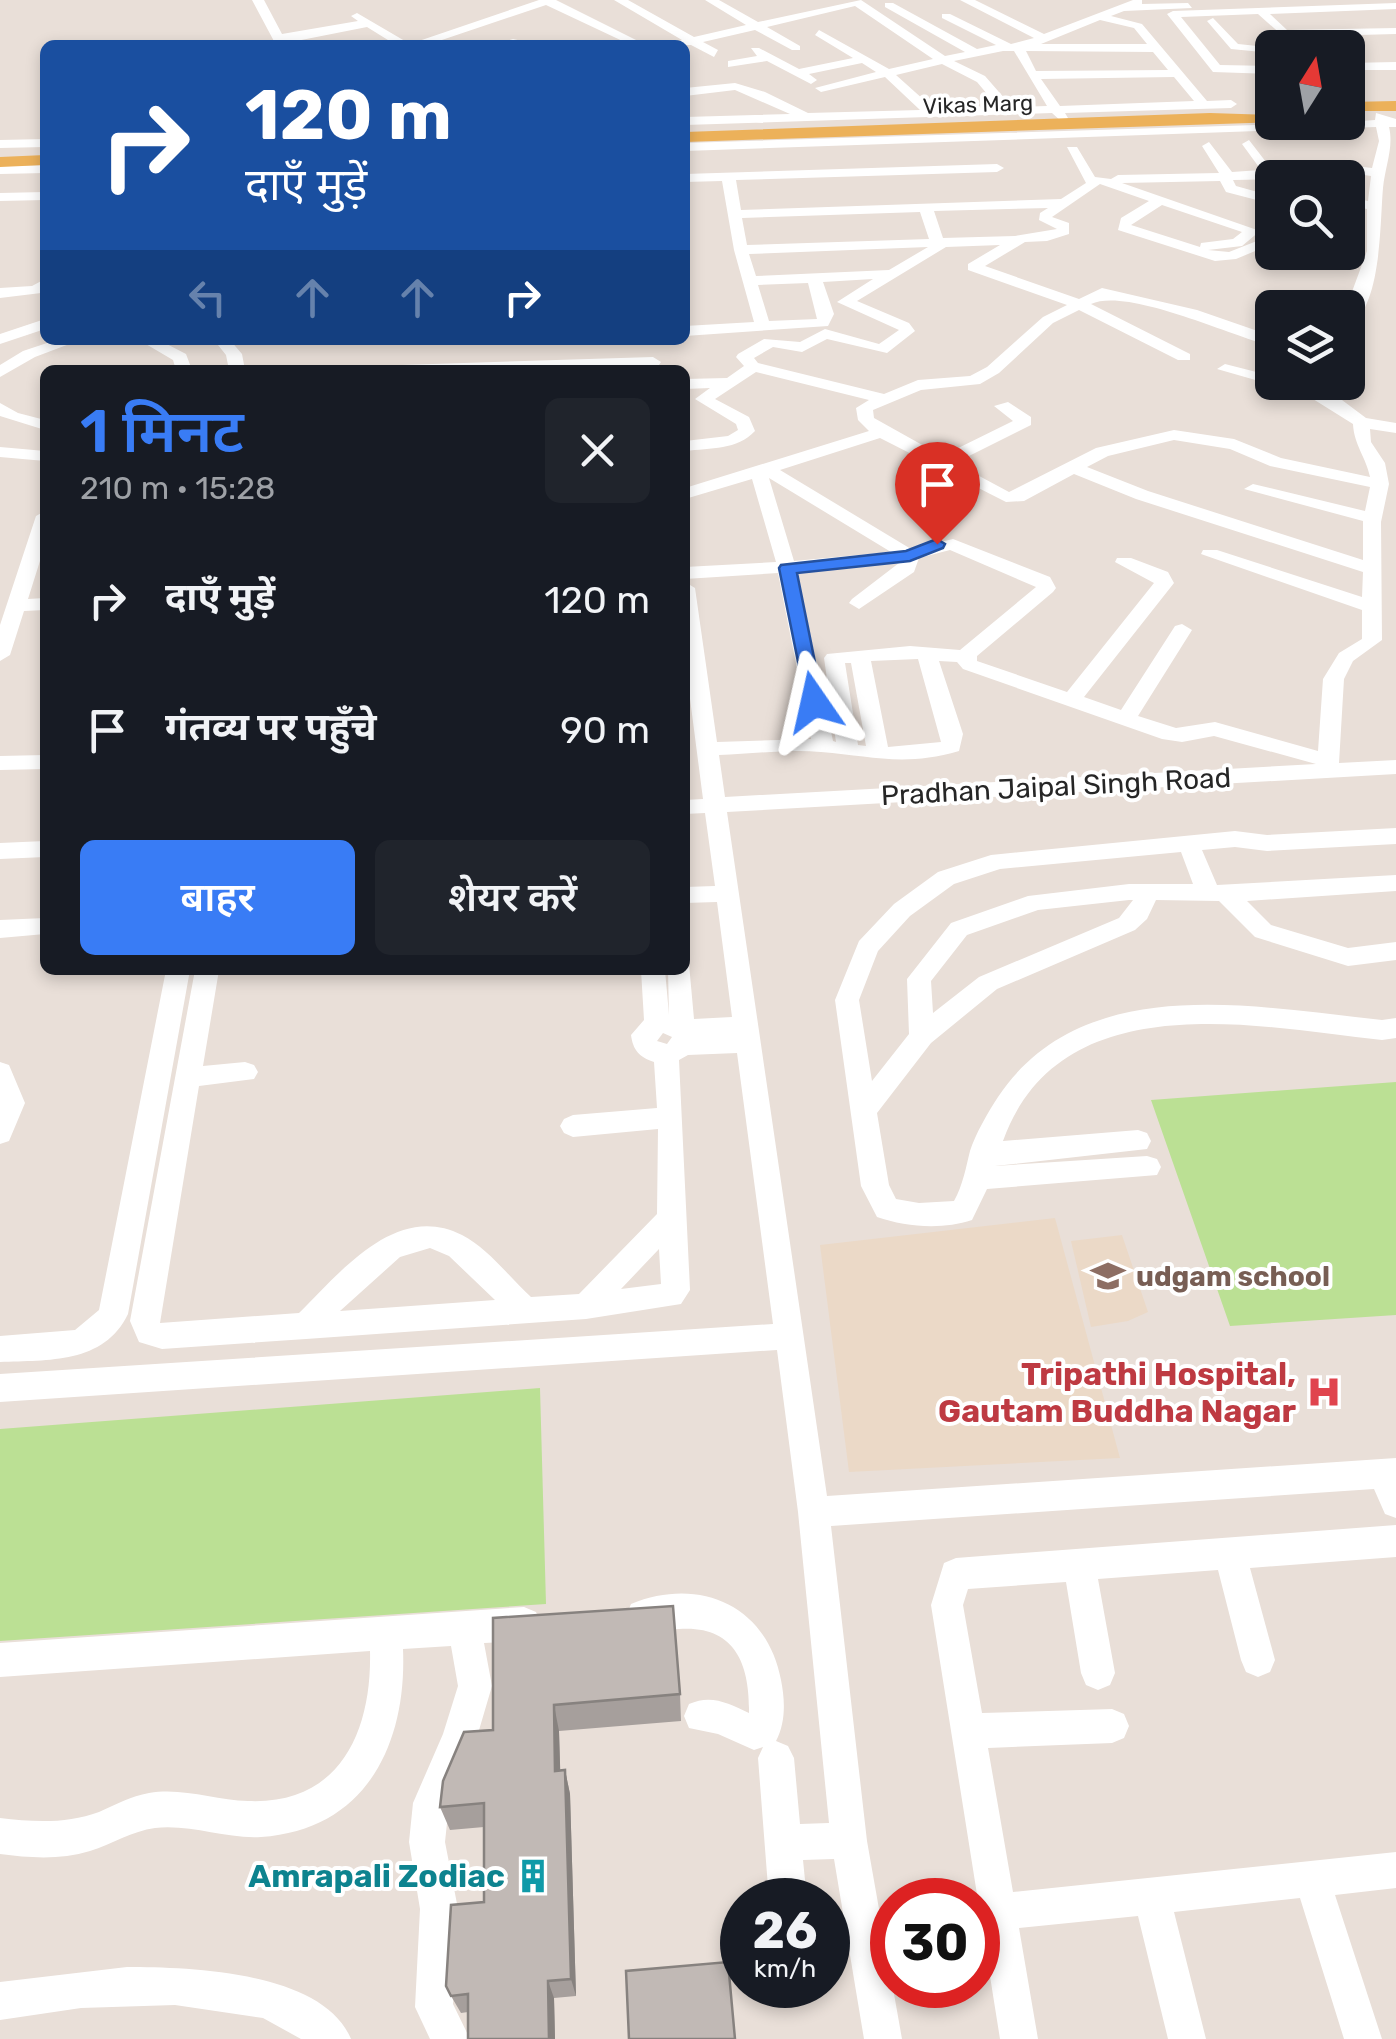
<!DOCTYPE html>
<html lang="hi">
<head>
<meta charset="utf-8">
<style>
	:root { --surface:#171b24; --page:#20242c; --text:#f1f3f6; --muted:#9ea1a6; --accent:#397cf5 }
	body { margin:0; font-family:Rubik,"Noto Sans Devanagari",sans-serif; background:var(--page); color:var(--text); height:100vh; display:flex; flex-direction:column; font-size:38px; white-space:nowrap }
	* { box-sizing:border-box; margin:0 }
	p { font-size:32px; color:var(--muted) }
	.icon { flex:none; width:55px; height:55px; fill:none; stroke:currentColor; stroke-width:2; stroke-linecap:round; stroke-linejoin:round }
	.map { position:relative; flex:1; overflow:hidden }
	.side { position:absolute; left:40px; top:365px; width:650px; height:610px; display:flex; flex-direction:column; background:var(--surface); border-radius:15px; box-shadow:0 5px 15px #0003 }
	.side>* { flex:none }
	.banner { position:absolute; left:40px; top:40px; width:650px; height:305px; border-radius:15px; box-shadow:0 5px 15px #0003; background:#1a4fa0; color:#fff; overflow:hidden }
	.needle { width:65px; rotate:11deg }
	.controls { position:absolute; left:1255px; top:30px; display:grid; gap:20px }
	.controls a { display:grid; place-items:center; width:110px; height:110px; border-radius:15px; background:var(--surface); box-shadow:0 5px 15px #0003; font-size:50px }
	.speed { position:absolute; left:720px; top:1878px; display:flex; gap:20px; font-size:50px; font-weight:700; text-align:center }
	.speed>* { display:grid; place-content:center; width:130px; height:130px; border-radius:50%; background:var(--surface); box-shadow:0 5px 15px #0003; line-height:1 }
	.speed small { font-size:25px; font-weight:400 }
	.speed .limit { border:15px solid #d22; background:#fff; color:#111 }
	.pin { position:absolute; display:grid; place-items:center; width:85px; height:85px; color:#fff; margin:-102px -42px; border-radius:50% 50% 50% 0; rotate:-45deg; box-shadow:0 0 10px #0007 }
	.pin .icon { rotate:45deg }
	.me { position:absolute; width:110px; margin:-55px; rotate:349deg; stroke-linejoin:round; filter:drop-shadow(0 0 8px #0008) }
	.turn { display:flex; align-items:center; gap:35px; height:210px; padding:0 40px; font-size:45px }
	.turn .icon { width:130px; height:130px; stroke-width:2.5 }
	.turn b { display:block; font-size:70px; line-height:85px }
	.lanes { display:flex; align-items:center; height:95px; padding:0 40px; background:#0003; justify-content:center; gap:50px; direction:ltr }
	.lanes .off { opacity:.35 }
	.round { display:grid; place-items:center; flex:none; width:105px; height:105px; border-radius:15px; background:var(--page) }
	.head { display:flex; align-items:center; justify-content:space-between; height:170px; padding:0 40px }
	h1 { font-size:60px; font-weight:600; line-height:75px; color:var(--accent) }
	.action { display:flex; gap:20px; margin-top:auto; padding:20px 40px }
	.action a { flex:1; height:115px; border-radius:15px; background:var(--accent); color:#fff; font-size:40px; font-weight:600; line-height:115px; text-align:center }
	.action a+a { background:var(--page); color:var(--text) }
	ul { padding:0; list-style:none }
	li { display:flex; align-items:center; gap:30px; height:130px; padding:0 40px }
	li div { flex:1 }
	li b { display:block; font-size:38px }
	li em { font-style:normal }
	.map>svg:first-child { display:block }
	.education { fill:#ebd9c7 }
	.green { fill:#bbe094 }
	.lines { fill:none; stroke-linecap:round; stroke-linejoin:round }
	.minor { fill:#fff; fill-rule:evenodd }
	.major { fill:#ecb15a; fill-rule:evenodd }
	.wall { fill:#a69f9c }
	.shaded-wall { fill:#87827f }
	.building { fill:#c1b9b5; stroke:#87827f; stroke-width:2.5 }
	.route { fill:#397cf5; stroke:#25519f; stroke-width:2.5 }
	.labels { text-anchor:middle; stroke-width:8; stroke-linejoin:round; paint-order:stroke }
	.far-street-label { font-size:22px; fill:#262626; stroke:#fff }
	.street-label { font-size:28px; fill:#262626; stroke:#fff }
	.education-label { font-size:28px; font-weight:bold; fill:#785e54; stroke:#fff; text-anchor:start }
	.near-health-label { font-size:32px; font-weight:bold; fill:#be3a42; stroke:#fff; text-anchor:end }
	.near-culture-label { font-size:32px; font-weight:bold; fill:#0d838f; stroke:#fff; text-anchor:end }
</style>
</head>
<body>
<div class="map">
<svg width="1396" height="2039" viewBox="0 0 1396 2039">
	<rect width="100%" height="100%" fill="#e9dfd8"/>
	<!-- education -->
	<path class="education" d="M1055,1218L1120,1458L849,1472L820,1245Z
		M1122,1235L1148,1312L1128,1321L1091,1327L1071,1241Z"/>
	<!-- green -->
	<path class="green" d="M1396,1082V1315L1230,1326L1151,1100Z
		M540,1388L546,1604L0,1641V1429Z"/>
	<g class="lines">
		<!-- minor -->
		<path class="minor" d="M252,0H264L282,34L358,21L351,16L357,13L410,44L539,0H556L646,45H631L546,5L427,45H396L367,27L276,45Z
			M614,0H628L694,37L746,25L705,0H719L758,22L861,0L945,56L965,52L885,7V3H893L977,49L996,45L942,18V14H950L1011,44L1034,38L960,0H975L1044,34L1133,0H1142V4L1188,3L1192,8L1124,11L1111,16L1142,24L1207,101L1231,100L1237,104L1231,108L1065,113L1068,118L1062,122L1052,113L685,125V117L790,114L735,90L685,96V88L735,83L765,92L808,113L920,110L885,77L821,92L815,88L876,72L862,63L809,74L817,80L811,84L767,61L728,67V61L757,56L751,48H759L799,69L853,58L815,35L819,30L889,69L933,59L855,6L767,27L800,46V50H792L755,30L703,42L718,50L714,57L691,45H669L682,40ZM1100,20L1134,28L1147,44H1041ZM1003,51H1014L1047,106L1012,107L985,76L954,61ZM1026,51L1153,52L1168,70L1036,71ZM942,64L977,82L998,107L934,109L896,75ZM1174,77L1194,101L1060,106L1041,79Z
			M1396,3V9L1270,14L1287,30L1396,28V34L1284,37L1258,14L1181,17L1220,65L1272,66V74L1213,72L1167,14L1173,11Z
			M1213,18L1238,44L1277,48H1272V53L1231,49L1207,21Z
			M513,39L531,43L533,45H494Z
			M1396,62V70H1348V63Z
			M1376,113L1396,119V127H1389C1394,147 1385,167 1383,188C1380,220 1382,310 1348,326L1346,308L1367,251V209L1348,205V197L1368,201L1371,176L1350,173L1346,178H1332L1347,165L1372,168L1379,141L1376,127L685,151V143L1348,122L1375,120Z
			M45,139V147L0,148V140Z
			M1249,140L1273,171L1323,178L1233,180L1236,186L1272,196V204L1226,192L1220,181L1122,183L1260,231L1242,246L1208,250L1229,252L1272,235V244L1236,259L1215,261L1118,230L1121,218L1149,201L1100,184L1052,217L1069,223V234L1047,241L1025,242L985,266L1079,299L1102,288L1197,310L1272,336V346C1231,336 1127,287 1091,304L1190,354V360H1178L1079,310L1053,323L999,373L980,384L921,390L873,410L874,418L942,456L1013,421L994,406L1008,402L1031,417V425L955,463L1009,492L1096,448L1174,430L1234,439L1281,458L1370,477C1366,457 1354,445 1353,424L1305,394L1217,369L1225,364L1272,376V382H1300L1325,392L1331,382H1347L1338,397L1366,418L1396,423V433L1370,429L1371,442L1385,463L1389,484L1381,522L1382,640L1353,661L1344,679L1339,763L1396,760V774L727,812L827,1496L1396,1458V1518L1385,1514L1374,1489L831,1526L867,1841L902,2039H864L834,1859L803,1860L807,1900H769L758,1758L763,1747L754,1750L718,1734L689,1728L684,1716L689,1704C711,1694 728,1703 749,1713C750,1664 735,1625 679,1629C662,1630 647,1634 631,1628L626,1616L631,1604C699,1576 767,1605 781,1680C785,1700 786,1722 776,1741L788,1746L794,1758L800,1824L829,1823L798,1512L777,1350L0,1402V1374L773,1324L737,1053L688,1055L679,1060L690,1290L681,1304L586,1319L306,1339L162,1349L139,1342L130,1321L195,970H219L203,1066L245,1062L254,1065L258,1072L254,1079L199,1086L160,1323L299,1313C340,1273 396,1201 462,1235C489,1249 509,1277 531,1297L579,1294L657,1214L658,1129L573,1137L564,1133L560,1126L564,1119L573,1115L657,1108L654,1062C639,1057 633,1050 631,1035L644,1020L641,970H665L669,1015L668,970H685V963L689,964L694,1019L732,1017L717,902L685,903V887L715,886L705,813L685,814V800L703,799L685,660V582L695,588L717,742L811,739L778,573L685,579V567L776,562L752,479L685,499V488L869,431L858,420L856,408L869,400L756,372L715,399L749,417L755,431C737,450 711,448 685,451V441L728,436L738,430L736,424L695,399L710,388L685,389V379L727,378L744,366L736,357L738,354L764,339L800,342L825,329L879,344L899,330L837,302L873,279L823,282L834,314L828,326L685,336V326L754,322L734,250L722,181L685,182V174L997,164L1004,168L997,172L736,180L741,210L1061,199L1086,183L1067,147H1077L1095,177L1111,179L1118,175L1219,173L1202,146L1209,142L1232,172L1261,170L1242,144ZM1162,205L1242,232L1233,239L1201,243L1200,247L1131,225ZM1048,208L1040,213L1039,220L1057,229L1015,236L943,238L934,211ZM920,212L929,239L747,245L742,218ZM1000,245L968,264V270L1067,305L1043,317L987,367L970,376L918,380L884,394L758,363L754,358L773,347L802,352L827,339L887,353L915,331L909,323L857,301L946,247ZM928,247L889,270L756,276L749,254ZM808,283L817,319L769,321L758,285ZM880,438L1006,502L1024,501L1074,474L1136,499L1363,572L1362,597L1217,550H1203L1201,554L1362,610V639L1339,653L1323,679L1318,751L1215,722L1176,728L1138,716L1192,630L1182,624L1175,626L1121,710L1084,697L1174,583L1168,572L1131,558H1117L1115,562L1154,583L1067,692L977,661V656L1053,592L1056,588L1050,577L953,539L911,549L780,470ZM1174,440L1230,449L1270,466L1370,487L1365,511L1253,484L1244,489L1363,521V560L1148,491L1087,467L1108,456ZM769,478L891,552L794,561ZM950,550L1036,587L960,650L910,646L827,654L824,658L836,742L833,741L797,572L899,563L852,599L849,603L859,609L914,572L919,558ZM918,659L941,742L888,747L871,661ZM939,661L957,662L963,669L1162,739L1182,742L1214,736L1316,764L725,797L719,755C752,754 788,749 821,752C872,756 904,767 959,751L963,734ZM845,663H851L866,746L858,745ZM663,1033L672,1037L667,1044L657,1041ZM430,1248L449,1256L495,1300L340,1311L400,1257ZM659,1249L661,1284L621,1289Z
			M45,165V173L0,174V166Z
			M45,192V200L0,201V193Z
			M45,279L41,293L0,298V288L32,286Z
			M45,319V329L0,344V334Z
			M56,340H80L35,357L0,377V365L23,351Z
			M139,340H159L186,354L192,370H176L173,360Z
			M214,340H230L242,354L245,370H229L226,355Z
			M653,357L661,362L659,365L394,370L402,365Z
			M0,403L18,413L45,420V430L0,416Z
			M0,447L45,451V461L0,457Z
			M45,511V545L28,599L45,598V610L24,611L10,655L0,661V625L36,516Z
			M45,755V769L0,770V756Z
			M1396,828V844L1267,851L1235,847L1202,850L1217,885L1396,875V891L1247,901L1271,925L1348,948L1396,942V960L1348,966L1255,937L1219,901L1156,900L1147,919L1135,930L997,989L931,1043L877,1113L889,1185L896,1199L919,1203L954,1201C963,1185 966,1167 970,1151C975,1135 988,1112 998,1097C1083,970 1254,1007 1382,1020L1396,1018V1038L1382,1040C1255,1026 1060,983 1003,1141L1138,1130L1147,1133L1151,1141L1147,1149L995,1166L1147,1156L1157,1159L1161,1167L1157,1175L987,1189L972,1220C942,1230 906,1227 877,1217L861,1186L835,1000L859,941L894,904L938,872L991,855L1235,831L1267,835ZM1181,852L1193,884H1129L1028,896L951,923L907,979L909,1034L872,1081L859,1000L878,951L910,916L954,884L1000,869ZM1129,900H1133L1119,918L979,977L933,1013L931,981L967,935L1038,910Z
			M45,841V857L0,859V843Z
			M45,918V934L0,938V920Z
			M166,970H190L128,1314C104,1364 48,1360 0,1362V1336L75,1330L99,1310Z
			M0,1062L9,1065L25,1103L9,1141L0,1144Z
			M1396,1525V1557L1250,1568L1275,1660L1270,1672L1258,1677L1246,1672L1241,1660L1218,1570L1098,1579L1115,1673L1110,1685L1098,1690L1086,1685L1081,1673L1066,1582L968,1589L963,1605L982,1713L1112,1709L1124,1714L1129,1726L1124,1738L1112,1743L988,1748L1013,1892L1396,1852V1888L1335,1895L1382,2039H1344L1300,1898L1174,1912L1206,2039H1168L1138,1916L1019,1928L1038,2039H1000L931,1605L944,1563L956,1558Z
			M524,1607L536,1612L541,1624L536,1636L524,1641L484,1643L492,1686L477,1737L449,1804L445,1842L458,1909L453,2004L470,2039H430L415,2007L420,1909L409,1842L413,1803L443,1734L458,1686L451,1646L403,1649C407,1744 366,1830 261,1837C225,1839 191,1824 155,1828C132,1831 112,1844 90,1851C61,1860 30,1858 0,1854V1818C33,1822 67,1824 99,1812C115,1805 131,1796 149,1793C182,1787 215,1800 248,1801C340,1805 372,1731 370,1651L0,1677V1643Z
			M127,1967C189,1967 323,1971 351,2039H301L263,2018L175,2005L81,2008L0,2020V1982Z"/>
		<!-- major -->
		<path class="major" d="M1396,101V111H1348V102Z
			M1210,113L1272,115V122H1278L685,142V132Z
			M45,155V165L0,167V157Z"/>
	</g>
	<!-- wall -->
	<path class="wall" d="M493,1618L680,1694L681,1721L559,1731L560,1771L565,1770L570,1794L576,1996L554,1998L555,2039H468V2012L461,2013L451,1996L484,1902V1827L450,1830L440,1807L493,1730Z"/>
	<!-- shaded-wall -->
	<path class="shaded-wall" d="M554,1705L559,1731L561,1795L555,1771Z
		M565,1770L570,1794L576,1996L571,1979Z
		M548,1981L554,1998L555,2039H549Z"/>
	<!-- building -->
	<path class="building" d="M673,1606L680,1694L554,1705L555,1771L565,1770L571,1979L548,1981L549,2039H468V1994L451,1996L446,1986L451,1905L484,1902V1803L440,1807L443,1781L464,1732L493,1730V1618Z
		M728,1962L735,2039H629L626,1971Z"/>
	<!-- route -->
	<path class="route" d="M937,539L945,544L943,548L910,561L797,573L823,702L820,706H807L779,568L781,565L906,551Z"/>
	<!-- icons -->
	<defs>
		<g id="school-bare" transform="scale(2.7)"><path d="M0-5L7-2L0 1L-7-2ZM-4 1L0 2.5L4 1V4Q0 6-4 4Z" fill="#8d6e63" stroke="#fff" stroke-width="2.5" paint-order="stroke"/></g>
		<g id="hospital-bare" transform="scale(2.7)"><path d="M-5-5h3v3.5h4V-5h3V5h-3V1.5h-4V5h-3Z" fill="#e0444e" stroke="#fff" stroke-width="2.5" paint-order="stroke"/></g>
		<g id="building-bare" transform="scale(2.7)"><path d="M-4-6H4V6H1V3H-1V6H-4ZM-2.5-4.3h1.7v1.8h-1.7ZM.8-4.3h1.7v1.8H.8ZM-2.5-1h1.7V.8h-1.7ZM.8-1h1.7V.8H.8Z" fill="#0f9aa8" stroke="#fff" stroke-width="2.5" paint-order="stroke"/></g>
	</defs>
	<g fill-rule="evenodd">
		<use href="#school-bare" x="1108" y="1276"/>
		<use href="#hospital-bare" x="1324" y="1392"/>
		<use href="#building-bare" x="533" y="1876"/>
	</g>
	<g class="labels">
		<!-- far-street labels -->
		<g class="far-street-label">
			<text transform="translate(978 104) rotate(-2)" y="8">Vikas Marg</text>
		</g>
		<!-- street labels -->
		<g class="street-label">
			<text transform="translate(1056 786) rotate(-3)" y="10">Pradhan Jaipal Singh Road</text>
		</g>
		<!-- education labels -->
		<g class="education-label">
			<text x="1136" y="1286">udgam school</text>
		</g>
		<!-- near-health labels -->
		<g class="near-health-label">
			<text x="1296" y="1385">Tripathi Hospital,<tspan x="1296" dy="37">Gautam Buddha Nagar</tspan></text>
		</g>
		<!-- near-culture labels -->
		<g class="near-culture-label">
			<text x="505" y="1887">Amrapali Zodiac</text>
		</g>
	</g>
</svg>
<div class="controls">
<a><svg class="needle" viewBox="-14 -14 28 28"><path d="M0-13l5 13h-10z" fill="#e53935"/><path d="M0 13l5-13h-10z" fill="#9ea1a6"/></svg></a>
<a><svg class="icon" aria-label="search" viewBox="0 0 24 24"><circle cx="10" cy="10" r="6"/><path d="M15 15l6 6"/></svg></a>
<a><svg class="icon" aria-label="layers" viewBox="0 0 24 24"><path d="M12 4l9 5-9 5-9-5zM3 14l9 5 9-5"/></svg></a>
</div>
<div class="speed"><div>26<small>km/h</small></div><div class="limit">30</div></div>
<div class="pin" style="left:937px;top:544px;background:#d93025"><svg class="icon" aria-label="arrive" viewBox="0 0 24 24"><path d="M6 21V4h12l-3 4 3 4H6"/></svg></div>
<svg class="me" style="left:814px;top:702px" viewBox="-20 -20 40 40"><path d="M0-17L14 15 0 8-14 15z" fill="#397cf5" stroke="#fff" stroke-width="4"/></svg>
<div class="banner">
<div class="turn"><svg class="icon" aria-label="right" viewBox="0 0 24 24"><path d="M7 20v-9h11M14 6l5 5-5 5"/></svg><div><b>120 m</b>दाएँ मुड़ें</div></div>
<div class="lanes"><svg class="icon off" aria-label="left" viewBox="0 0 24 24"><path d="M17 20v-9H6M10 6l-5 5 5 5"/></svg><svg class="icon off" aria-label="ahead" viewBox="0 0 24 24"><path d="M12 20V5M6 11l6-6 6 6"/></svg><svg class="icon off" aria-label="ahead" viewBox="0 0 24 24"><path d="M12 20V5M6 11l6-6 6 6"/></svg><svg class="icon" aria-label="right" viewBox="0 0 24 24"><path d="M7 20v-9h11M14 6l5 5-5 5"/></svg></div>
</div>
<section class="side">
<div class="head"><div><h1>1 मिनट</h1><p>210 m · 15:28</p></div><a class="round"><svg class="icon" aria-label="close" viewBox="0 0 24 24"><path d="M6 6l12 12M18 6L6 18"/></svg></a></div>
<ul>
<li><svg class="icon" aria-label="right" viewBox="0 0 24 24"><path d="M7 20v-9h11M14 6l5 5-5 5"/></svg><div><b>दाएँ मुड़ें</b></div><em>120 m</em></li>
<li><svg class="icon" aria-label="arrive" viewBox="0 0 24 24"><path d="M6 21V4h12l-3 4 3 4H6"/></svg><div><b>गंतव्य पर पहुँचे</b></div><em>90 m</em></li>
</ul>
<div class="action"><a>बाहर</a><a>शेयर करें</a></div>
</section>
</div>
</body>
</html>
